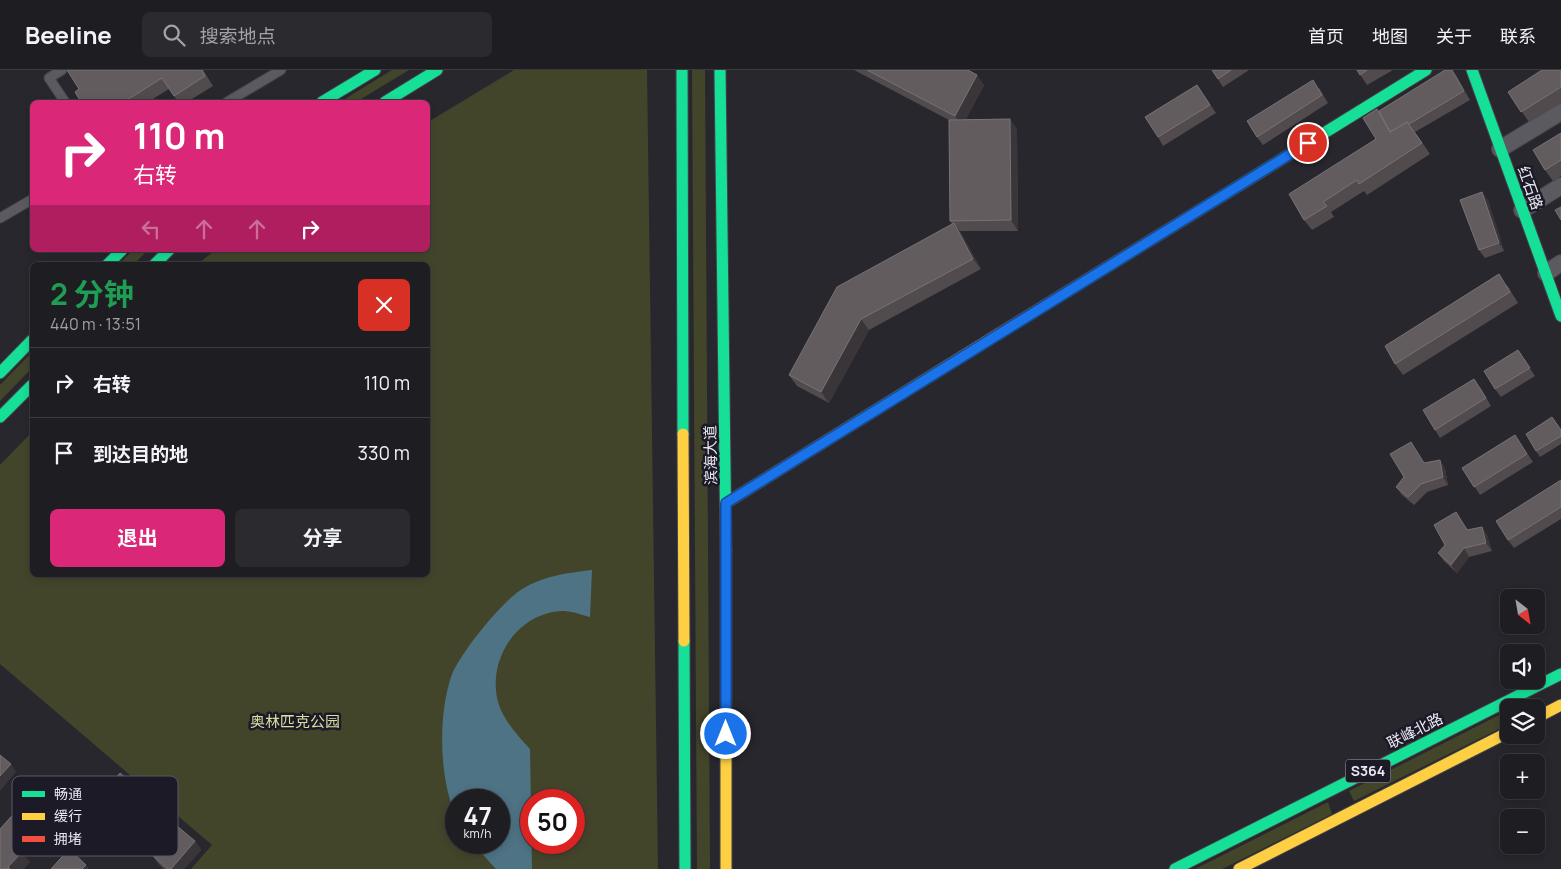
<!DOCTYPE html>
<html lang="zh">
<head>
<meta charset="utf-8">
<style>
	:root { --surface:#1e1d22; --page:#2b2a2f; --text:#f1f3f6; --muted:#a1a2a5; --line:#3c3b40; --accent:#db2777 }
	body { margin:0; font-family:Manrope,"Noto Sans SC",sans-serif; background:var(--page); color:var(--text); height:100vh; display:flex; flex-direction:column; font-size:19px; white-space:nowrap }
	* { box-sizing:border-box; margin:0 }
	p { font-size:16px; color:var(--muted) }
	.icon { flex:none; width:28px; height:28px; fill:none; stroke:currentColor; stroke-width:2; stroke-linecap:round; stroke-linejoin:round }
	.map { position:relative; flex:1; overflow:hidden }
	.panel { position:absolute; left:30px; top:192px; width:400px; height:315px; display:flex; flex-direction:column; background:var(--surface); border-radius:8px; box-shadow:0 2px 8px #0003,0 0 0 1px var(--line) }
	.panel>* { flex:none }
	.guide { position:absolute; left:30px; top:30px; width:400px; height:152px; border-radius:8px; box-shadow:0 2px 8px #0003,0 0 0 1px var(--line); background:#db2777; color:#fff; overflow:hidden }
	.needle { width:32px; rotate:149deg }
	.fabs { position:absolute; left:1500px; top:519px; display:grid; gap:10px }
	.fabs a { display:grid; place-items:center; width:45px; height:45px; border-radius:8px; background:var(--surface); box-shadow:0 2px 8px #0003,0 0 0 1px var(--line); font-size:25px }
	.speed { position:absolute; left:445px; top:719px; display:flex; gap:10px; font-size:25px; font-weight:700; text-align:center }
	.speed>* { display:grid; place-content:center; width:65px; height:65px; border-radius:50%; background:var(--surface); box-shadow:0 2px 8px #0003,0 0 0 1px var(--line); line-height:1 }
	.speed small { font-size:12px; font-weight:400 }
	.speed .limit { border:8px solid #d22; background:#fff; color:#111 }
	.pin { position:absolute; display:grid; place-items:center; width:42px; height:42px; color:#fff; margin:-21px; border:2px solid #fff; border-radius:50%; box-shadow:0 1px 5px #0007 }
	.me { position:absolute; width:55px; margin:-28px; rotate:0deg; stroke-linejoin:round; filter:drop-shadow(0 0 4px #0008) }
	.turn { display:flex; align-items:center; gap:18px; height:105px; padding:0 20px; font-size:22px }
	.turn .icon { width:65px; height:65px; stroke-width:2.5 }
	.turn b { display:block; font-size:35px; line-height:42px }
	.lanes { display:flex; align-items:center; height:48px; padding:0 20px; background:#0003; justify-content:center; gap:25px; direction:ltr }
	.lanes .off { opacity:.35 }
	.round { display:grid; place-items:center; flex:none; width:52px; height:52px; border-radius:8px; background:var(--page) }
	.summary { display:flex; align-items:center; justify-content:space-between; height:85px; padding:0 20px }
	h1 { font-size:30px; font-weight:700; line-height:38px; color:#1e9e55 }
	.button { display:flex; gap:10px; margin-top:auto; padding:10px 20px }
	.button a { flex:1; height:58px; border-radius:8px; background:var(--accent); color:#fff; font-size:20px; font-weight:700; line-height:58px; text-align:center }
	.button a+a { background:var(--page); color:var(--text) }
	ul { padding:0; list-style:none }
	li { display:flex; align-items:center; gap:15px; height:70px; padding:0 20px; border-top:1px solid var(--line) }
	li div { flex:1 }
	li b { display:block; font-size:19px }
	li em { font-style:normal }
	header { display:flex; align-items:center; gap:30px; box-sizing:border-box; height:70px; padding:0 25px; background:var(--surface); border-bottom:1px solid var(--line) }
	header strong { font-size:24px }
	nav { display:flex; gap:28px; margin-inline-start:auto; font-size:18px }
	.search { width:350px; height:45px; background:var(--page); display:flex; align-items:center; gap:12px; box-sizing:border-box; padding:0 18px; border-radius:8px; color:var(--muted); font-size:19px }
	.map>svg:first-child { display:block }
	.green { fill:#43452b; fill-rule:evenodd }
	.water { fill:#4e7385 }
	.lines { fill:none; stroke-linecap:round; stroke-linejoin:round }
	.lane-casing { stroke:#45444a; stroke-width:11 }
	.street-casing { stroke:#45444a; stroke-width:18 }
	.fast-casing { stroke:#45444a; stroke-width:13 }
	.slow-casing { stroke:#45444a; stroke-width:13 }
	.jam-casing { stroke:#45444a; stroke-width:13 }
	.lane { stroke:#5b5a60; stroke-width:9 }
	.street { stroke:#5b5a60; stroke-width:16 }
	.fast { stroke:#16e098; stroke-width:11 }
	.slow { stroke:#ffcf43; stroke-width:11 }
	.jam { stroke:#f24e42; stroke-width:11 }
	.wall { fill:#524b4d }
	.shaded-wall { fill:#3a3539 }
	.building { fill:#625c5e; stroke:#787276 }
	.route-casing { stroke:#114b97; stroke-width:12 }
	.route { stroke:#1a73e8; stroke-width:9 }
	.labels { text-anchor:middle; stroke-width:5; stroke-linejoin:round; paint-order:stroke }
	.shield { fill:#1c1a27; stroke:#adacb6; stroke-width:1 }
	.shield-label { font-size:14px; font-weight:bold; fill:#ebeaf3 }
	.street-label { font-size:15px; fill:#ebeaf3; stroke:#1c1a27 }
	.park-label { font-size:15px; fill:#d9df9f; stroke:#1c1a27 }
	.key { fill:#1c1a27; stroke:#5a5864; stroke-width:1 }
	.key-label { font-size:14px; fill:#ebeaf3 }
</style>
</head>
<body>
<header>
<strong>Beeline</strong>
<div class="search"><svg class="icon" aria-label="search" viewBox="0 0 24 24"><circle cx="10" cy="10" r="6"/><path d="M15 15l6 6"/></svg>搜索地点</div>
<nav><a>首页</a><a>地图</a><a>关于</a><a>联系</a></nav>
</header>
<div class="map">
<svg width="1561" height="799" viewBox="0 0 1561 799">
	<rect width="100%" height="100%" fill="#28272e"/>
	<!-- green -->
	<path class="green" d="M392,0H409L356,32H340Z
		M514,0H647L658,799H191L212,775L0,594V395L32,362V505H428V195H197L215,180H428V52ZM456,730H499V772H456ZM531,730H574V772H531Z
		M692,0H705L710,799H697Z
		M133,180H148L133,195H118Z
		M32,282V298L0,331V315Z
		M1509,640V654L1354,731L1349,721Z
		M1328,732L1332,744L1222,799H1195Z"/>
	<!-- water -->
	<path class="water" d="M592,500L590,547C582,545 572,541 563,541C517,542 485,592 499,635C505,652 518,666 530,679L532,799H496L472,773L499,772V730H456V746C439,709 438,646 451,607C459,585 495,541 513,526C535,507 565,503 592,500Z"/>
	<g class="lines">
		<!-- lane casing -->
		<g class="lane-casing">
			<path id="lane" d="M62,0L49,8L65,32
				M227,32L281,0
				M0,148L31,130"/>
		</g>
		<!-- street casing -->
		<g class="street-casing">
			<path id="street" d="M1500,79L1561,42
				M1522,140L1561,116
				M1546,203L1561,193"/>
		</g>
		<!-- fast casing -->
		<g class="fast-casing">
			<path id="fast" d="M682,0L683,364
				M720,0L726,480
				M1472,0L1561,246
				M322,32L375,0
				M385,32L437,0
				M1198,141L1426,0
				M107,195L122,180
				M154,195L169,180
				M0,303L32,270
				M0,347L32,315
				M684,571L685,799
				M1175,799L1561,604"/>
		</g>
		<!-- slow casing -->
		<g class="slow-casing">
			<path id="slow" d="M683,364L684,571
				M726,433L1000,263
				M726,480V799
				M1536,648L1561,635
				M1239,799L1509,662"/>
		</g>
		<!-- jam casing -->
		<g class="jam-casing">
			<path id="jam" d="M1000,263L1198,141"/>
		</g>
		<!-- lane -->
		<use href="#lane" class="lane"/>
		<!-- street -->
		<use href="#street" class="street"/>
		<!-- fast -->
		<use href="#fast" class="fast"/>
		<!-- slow -->
		<use href="#slow" class="slow"/>
		<!-- jam -->
		<use href="#jam" class="jam"/>
	</g>
	<!-- wall -->
	<path class="wall" d="M67,0H203L213,16L187,32H178L169,19L148,32H81L79,19Z
		M854,0H968L984,15L966,49H1010L1017,60L1018,161H960L981,199L869,260L829,333L797,316L789,305L952,154L950,151L949,50Z
		M1212,0H1249L1223,17Z
		M1357,0H1393L1367,15Z
		M1561,0V33L1529,52L1508,22Z
		M1456,5L1470,30L1415,62L1430,84L1367,125L1364,121L1331,142L1334,147L1312,160L1304,150L1376,69L1379,41Z
		M1197,15L1216,43L1163,76L1158,67Z
		M1319,18L1328,33L1263,75L1257,67Z
		M1561,63V106L1553,111L1545,100Z
		M1488,130L1504,181L1485,188L1479,180Z
		M1507,215L1518,233L1403,305L1395,294Z
		M1518,280L1535,306L1501,327L1495,319Z
		M1480,317L1491,336L1440,368L1435,360Z
		M1561,360V374L1540,387L1536,381Z
		M1520,373L1533,392L1480,425L1462,398Z
		M1440,390L1445,399L1448,415L1427,422L1414,435L1402,425L1396,417L1425,393Z
		M1561,410V449L1514,478L1508,470Z
		M1456,442L1468,460L1482,457L1487,465L1492,481L1469,487L1457,503L1444,491L1438,483L1445,475Z
		M153,731L159,740L134,770L100,741L95,733Z
		M195,771L201,780L184,799H164L158,793L152,785Z"/>
	<!-- shaded-wall -->
	<path class="shaded-wall" d="M1452,0L1456,5L1470,30L1464,21Z
		M977,5L984,15L962,57L955,46Z
		M1010,49L1017,60L1018,161L1011,150Z
		M1482,122L1488,130L1504,181L1499,173Z
		M954,153L962,164L981,199L973,189Z
		M861,249L869,260L829,333L821,322Z
		M1440,390L1445,399L1448,415L1443,407Z
		M1482,457L1487,465L1492,481L1486,473Z
		M1464,478L1469,487L1457,503L1451,495Z
		M11,694L16,702L0,721V706Z
		M153,731L159,740L134,770L128,761Z
		M51,732L59,743L23,783L30,792L24,799H10L8,797L14,774Z
		M195,771L201,780L184,799H171Z
		M86,795L89,799H82Z"/>
	<!-- building -->
	<path class="building" d="M67,0H202L205,6L174,26L162,8L127,30L129,32H81L75,22L79,19Z
		M867,0H968L977,5L955,46Z
		M1212,0H1231L1218,9Z
		M1357,0H1367L1360,5Z
		M1445,0H1452L1464,21L1409,54L1407,52L1390,62L1379,41Z
		M1542,0H1561V17L1521,42L1508,22Z
		M1313,10L1322,25L1257,67L1247,51Z
		M1197,15L1210,35L1158,67L1145,47Z
		M1377,39L1390,62L1407,52L1422,73L1359,114L1357,110L1323,132L1327,136L1304,150L1289,124L1376,69L1363,48Z
		M1010,49L1011,150L950,151L949,50Z
		M1561,63V90L1545,100L1533,80Z
		M1482,122L1499,173L1479,180L1460,130Z
		M1561,137V150L1555,140Z
		M954,153L973,189L861,249L821,322L789,305L837,217Z
		M1499,204L1510,222L1395,294L1385,276Z
		M1518,280L1530,298L1495,319L1484,301Z
		M1474,309L1486,328L1435,360L1423,340Z
		M1552,347L1561,360V366L1536,381L1526,364Z
		M1515,365L1527,384L1474,417L1462,398Z
		M1411,372L1424,393L1440,390L1443,407L1421,414L1408,427L1396,417L1404,407L1390,384Z
		M1561,410V437L1508,470L1496,451Z
		M1456,442L1467,460L1482,457L1486,473L1464,478L1451,495L1438,483L1445,475L1434,455Z
		M0,685L11,694L0,706Z
		M120,703L153,731L128,761L95,733Z
		M36,719L51,732L14,774L23,781L8,797L10,799H0V759Z
		M177,756L195,771L171,799H168L152,785Z
		M69,779L86,795L82,799H51Z"/>
	<g class="lines">
		<!-- route casing -->
		<g class="route-casing">
			<path id="route" d="M726,664V433L1308,73"/>
		</g>
		<!-- route -->
		<use href="#route" class="route"/>
	</g>
	<g class="labels">
		<!-- shield labels -->
		<rect class="shield" x="1345.5" y="689.5" width="45" height="23" rx="4"/>
		<g class="shield-label">
			<text x="1368" y="706">S364</text>
		</g>
		<!-- street labels -->
		<g class="street-label">
			<text transform="translate(1530 118) rotate(70)" y="5">红石路</text>
			<text transform="translate(711 385) rotate(-91)" y="5">滨海大道</text>
			<text transform="translate(1415 661) rotate(-27)" y="5">联峰北路</text>
		</g>
		<!-- park labels -->
		<g class="park-label">
			<text x="295" y="657">奥林匹克公园</text>
		</g>
	</g>
	<!-- legend -->
	<rect x="12" y="706" width="166" height="80" rx="8" class="key"/>
	<rect x="22" y="721" width="23" height="6" fill="#16e098"/>
	<rect x="22" y="743" width="23" height="7" fill="#ffcf43"/>
	<rect x="22" y="766" width="23" height="6" fill="#f24e42"/>
	<g class="key-label">
		<text x="54" y="729">畅通</text>
		<text x="54" y="751">缓行</text>
		<text x="54" y="774">拥堵</text>
	</g>
</svg>
<div class="fabs">
<a><svg class="needle" viewBox="-14 -14 28 28"><path d="M0-13l5 13h-10z" fill="#e53935"/><path d="M0 13l5-13h-10z" fill="#a1a2a5"/></svg></a>
<a><svg class="icon" aria-label="sound" viewBox="0 0 24 24"><path d="M4 9h4l5-4v14l-5-4H4zM17 9q2 3 0 6"/></svg></a>
<a><svg class="icon" aria-label="layers" viewBox="0 0 24 24"><path d="M12 4l9 5-9 5-9-5zM3 14l9 5 9-5"/></svg></a>
<a>+</a>
<a>−</a>
</div>
<div class="speed"><div>47<small>km/h</small></div><div class="limit">50</div></div>
<div class="pin" style="left:1308px;top:73px;background:#d93025"><svg class="icon" aria-label="arrive" viewBox="0 0 24 24"><path d="M6 21V4h12l-3 4 3 4H6"/></svg></div>
<svg class="me" style="left:726px;top:664px" viewBox="-20 -20 40 40"><circle r="17" fill="#1a73e8" stroke="#fff" stroke-width="3"/><path d="M0-11L8 9 0 5-8 9z" fill="#fff"/></svg>
<div class="guide">
<div class="turn"><svg class="icon" aria-label="right" viewBox="0 0 24 24"><path d="M7 20v-9h11M14 6l5 5-5 5"/></svg><div><b>110 m</b>右转</div></div>
<div class="lanes"><svg class="icon off" aria-label="left" viewBox="0 0 24 24"><path d="M17 20v-9H6M10 6l-5 5 5 5"/></svg><svg class="icon off" aria-label="ahead" viewBox="0 0 24 24"><path d="M12 20V5M6 11l6-6 6 6"/></svg><svg class="icon off" aria-label="ahead" viewBox="0 0 24 24"><path d="M12 20V5M6 11l6-6 6 6"/></svg><svg class="icon" aria-label="right" viewBox="0 0 24 24"><path d="M7 20v-9h11M14 6l5 5-5 5"/></svg></div>
</div>
<section class="panel">
<div class="summary"><div><h1>2 分钟</h1><p>440 m · 13:51</p></div><a class="round" style="background:#d93025;color:#fff"><svg class="icon" aria-label="close" viewBox="0 0 24 24"><path d="M6 6l12 12M18 6L6 18"/></svg></a></div>
<ul>
<li><svg class="icon" aria-label="right" viewBox="0 0 24 24"><path d="M7 20v-9h11M14 6l5 5-5 5"/></svg><div><b>右转</b></div><em>110 m</em></li>
<li><svg class="icon" aria-label="arrive" viewBox="0 0 24 24"><path d="M6 21V4h12l-3 4 3 4H6"/></svg><div><b>到达目的地</b></div><em>330 m</em></li>
</ul>
<div class="button"><a>退出</a><a>分享</a></div>
</section>
</div>
</body>
</html>
